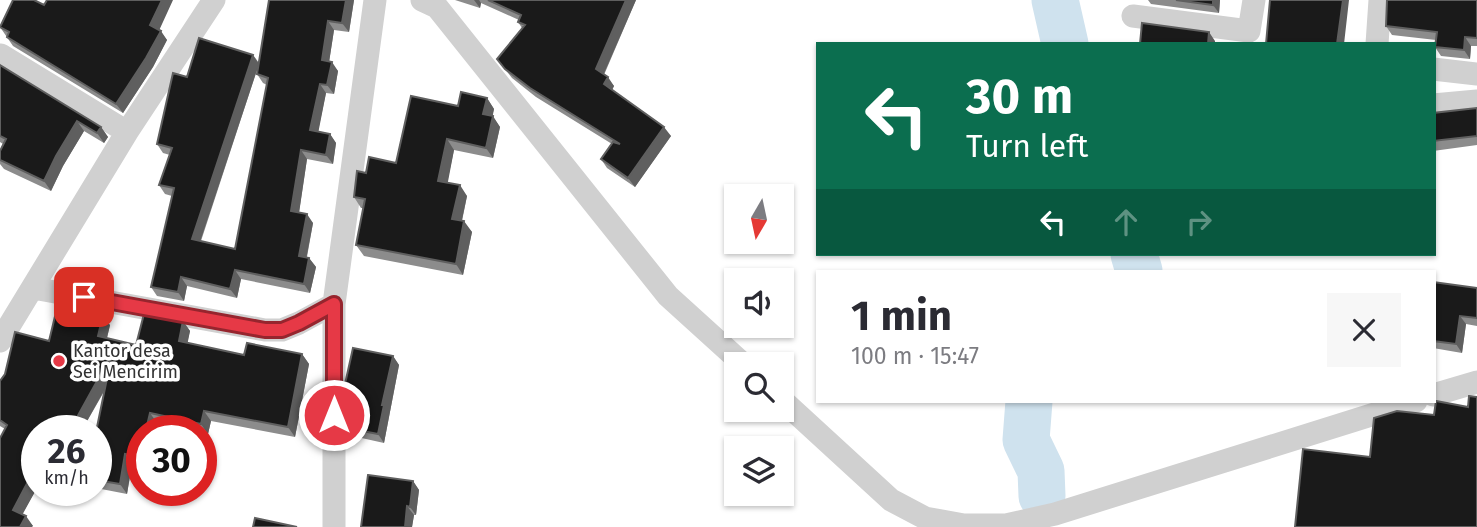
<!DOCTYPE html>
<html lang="en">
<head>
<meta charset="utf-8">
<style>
	:root { --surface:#fff; --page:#f7f7f7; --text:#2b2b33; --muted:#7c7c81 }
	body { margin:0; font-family:"Fira Sans",sans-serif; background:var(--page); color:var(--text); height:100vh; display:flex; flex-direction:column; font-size:26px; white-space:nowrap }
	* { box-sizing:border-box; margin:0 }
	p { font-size:23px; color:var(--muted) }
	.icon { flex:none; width:38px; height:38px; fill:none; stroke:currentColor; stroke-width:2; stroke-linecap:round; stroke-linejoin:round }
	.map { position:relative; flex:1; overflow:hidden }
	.sheet { position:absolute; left:816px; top:270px; width:620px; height:133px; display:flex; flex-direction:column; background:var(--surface); border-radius:0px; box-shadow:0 2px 5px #0004 }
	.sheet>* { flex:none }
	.top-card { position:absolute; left:816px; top:42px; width:620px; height:214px; border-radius:0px; box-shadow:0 2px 5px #0004; background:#0b6e4f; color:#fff; overflow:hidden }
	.needle { width:46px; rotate:189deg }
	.controls { position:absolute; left:724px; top:184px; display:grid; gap:14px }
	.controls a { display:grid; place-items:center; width:70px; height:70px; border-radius:0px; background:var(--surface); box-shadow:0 2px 5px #0004; font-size:35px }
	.speed { position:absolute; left:21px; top:415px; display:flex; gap:14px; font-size:35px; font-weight:700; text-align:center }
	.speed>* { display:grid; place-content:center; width:91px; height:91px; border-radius:50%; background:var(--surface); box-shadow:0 2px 5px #0004; line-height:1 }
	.speed small { font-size:18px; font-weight:400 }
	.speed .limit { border:10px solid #d22; background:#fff; color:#111 }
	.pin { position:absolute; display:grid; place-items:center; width:60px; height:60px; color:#fff; margin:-30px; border-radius:14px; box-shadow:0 4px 10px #0006 }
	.me { position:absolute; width:77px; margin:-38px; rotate:0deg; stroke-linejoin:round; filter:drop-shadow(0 0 5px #0008) }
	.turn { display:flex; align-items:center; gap:24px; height:147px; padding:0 35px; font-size:32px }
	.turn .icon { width:91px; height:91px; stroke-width:2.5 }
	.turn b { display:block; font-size:49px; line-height:60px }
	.lanes { display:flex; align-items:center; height:66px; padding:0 35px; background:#0003; justify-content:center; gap:35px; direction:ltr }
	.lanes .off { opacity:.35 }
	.round { display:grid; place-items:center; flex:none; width:74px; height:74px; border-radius:0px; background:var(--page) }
	.head { display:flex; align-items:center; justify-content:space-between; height:119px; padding:0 35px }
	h1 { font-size:42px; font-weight:700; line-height:52px }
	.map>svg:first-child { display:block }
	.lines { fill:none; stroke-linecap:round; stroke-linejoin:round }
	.river { stroke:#cfe2ee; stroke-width:47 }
	.minor { stroke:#d0d0d0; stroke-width:23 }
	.wall { fill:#8c8c8c; fill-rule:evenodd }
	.shaded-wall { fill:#5f5f5f }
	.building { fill:#1a1a1a; stroke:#5f5f5f; stroke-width:2 }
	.route-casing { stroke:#96252e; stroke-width:18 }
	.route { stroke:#e63946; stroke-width:12 }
	.poi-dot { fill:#e63946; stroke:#fff; stroke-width:2.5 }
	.labels { text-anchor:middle; stroke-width:7; stroke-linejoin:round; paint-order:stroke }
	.poi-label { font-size:18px; fill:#333; stroke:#fff; text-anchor:start }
</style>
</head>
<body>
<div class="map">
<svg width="1477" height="527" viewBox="0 0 1477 527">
	<rect width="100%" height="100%" fill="#fff"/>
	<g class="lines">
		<!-- river -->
		<path class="river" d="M1055,0L1065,44
			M1134,254L1139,271
			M1029,401L1026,440L1041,471L1042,496"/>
		<!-- minor -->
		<path class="minor" d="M422,0L437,7L668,296L743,364
			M1133,16L1249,31L1254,0
			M1377,44L1380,0
			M1,55L127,132
			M1433,69L1477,74
			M1433,105L1477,101
			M33,288L265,330H282L299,323L334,304
			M0,341L127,132L214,0
			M1433,395L1477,382
			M782,400L891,500L925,518L964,525H1006L1055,514L1416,401
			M334,527V304L375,0"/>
	</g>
	<!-- wall -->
	<path class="wall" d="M269,0H354L349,32L334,30L329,62L338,71L334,94L326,93L318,131L330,134L336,143L333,164L307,159L299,212L313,223L307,257L309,258L316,267L310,293L241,279L237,298L187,286L184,301L157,296L151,287L172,196L165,194L159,185L170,155L163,153L157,144L187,77L253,55L259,63ZM257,70V74L263,83L267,85L235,249L201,241Z
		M455,0H636L604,75L614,86L612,90L671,136L635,187L607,168L601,159L612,144L536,97L512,78L497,59L522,28L518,22L519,20L481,3L480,8Z
		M1148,0H1220L1219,13L1151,4Z
		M1477,0V46H1471L1470,59L1441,56L1435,47L1436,40L1392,35L1386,26Z
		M44,5L159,30L167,40L153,67L123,113L13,46L0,27Z
		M0,65L101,127L108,137L104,143L84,131L63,166L51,191L4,169L0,164V151L3,144L0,142Z
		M487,98L494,109L492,116L500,127L493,158L454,150L447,183L467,196L462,221L472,232L463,275L364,256L356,245L363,208H361L354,197L366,173L396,163L458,106Z
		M1477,108V145L1433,151V113Z
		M1433,282L1477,288V326L1466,324L1462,353L1433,348Z
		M183,321L190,331L187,343L244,355L302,354L309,364L295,437L211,421L208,434L201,432V430H193L157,423L142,430V466L132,464L127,494L96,488V432L105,390L82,430H37V488L22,514L33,526L0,527L5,429L0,426V381L49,341L110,325L107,338L136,345Z
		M393,356L399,365L384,443L348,435L342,427Z
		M413,481L419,490L416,515H414L412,527H361Z"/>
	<!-- shaded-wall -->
	<path class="shaded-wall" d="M162,0H173L157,35L150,25Z
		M346,0H354L349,32L342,23Z
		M474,0H479L481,3L480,8Z
		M626,0H636L602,78L596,69Z
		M1213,0H1220L1219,13L1213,5Z
		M1343,0H1349L1344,44H1337Z
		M328,21L334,30L328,69L322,60Z
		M161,31L167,40L153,67L123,113L116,104Z
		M1209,32L1215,41V44H1208Z
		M1465,37L1471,46L1470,59L1464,50Z
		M253,55L259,64L198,248L192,239Z
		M332,62L338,71L334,94L327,85Z
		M608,77L614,86L610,94L604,84Z
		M320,84L326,93L317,139L310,130Z
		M487,98L494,109L491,125L483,114Z
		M493,116L500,127L493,158L486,148Z
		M77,121L84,131L63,166L51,191L44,181L56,156Z
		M101,127L108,137L104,143L97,133Z
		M664,127L671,136L635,187L628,178Z
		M330,134L336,143L333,164L326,155Z
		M447,139L454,150L446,192L438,181Z
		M301,150L307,159L298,220L291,211Z
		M460,185L467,196L460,229L452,219Z
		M307,214L313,223L305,265L299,256Z
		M464,221L472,232L463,275L456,264Z
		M309,258L316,267L310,293L304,284Z
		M235,270L241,279L237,298L230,289Z
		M181,277L187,286L184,301L178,292Z
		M103,315L110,325L105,346L98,336Z
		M1460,316L1466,324L1462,353L1456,344Z
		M183,321L190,331L186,351L179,341Z
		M112,354L119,364L82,430H70Z
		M302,354L309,364L295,437L288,427Z
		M393,356L399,365L384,443L378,434L382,405Z
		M204,411L211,421L208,434L201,424Z
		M150,413L157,423L155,430H146Z
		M125,454L132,464L127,494L120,484Z
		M33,472L37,477V488L20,519L13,510Z
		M413,481L419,490L416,515L410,507Z
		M407,506L414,515L412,527H405Z
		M26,516L33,526L32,527H20Z"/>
	<!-- building -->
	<path class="building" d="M13,0H34L44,5L47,0H162L150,25L161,31L146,58L116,104L7,37L9,32L0,27Z
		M269,0H346L342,23L328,21L322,60L332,62L327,85L320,84L310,130L330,134L326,155L301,150L291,211L307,214L299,256L309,258L304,284L235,270L230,289L181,277L178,292L151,287L174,188L159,185L172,148L157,144L173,73L187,77L199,38L253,55L192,239L235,249L268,78L257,74Z
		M488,0H626L596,69L608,77L604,84L664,127L628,178L601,159L613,142L620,144L530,88L505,69L497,59L525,25L518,22L521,15Z
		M1176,0H1213V5Z
		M1270,0H1343L1337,44H1266Z
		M1387,0H1477V38L1465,37L1464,50L1435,47L1437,32L1386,26Z
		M1142,23L1209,32L1208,44H1140Z
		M0,65L101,127L97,133L77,121L56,156L44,181L0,160V151L6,139L0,136Z
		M461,92L487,98L483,114L493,116L486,148L447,139L438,181L460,185L452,219L464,221L456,264L356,245L365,199L354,197L357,171L366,173L369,157L396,163L411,96L458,106Z
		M1477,108V136L1433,141V113Z
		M1433,282L1477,288V318L1460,316L1456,344L1433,341Z
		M58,304L103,315L98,336L136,345L144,314L183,321L179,341L244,355L247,343L302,354L288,427L204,411L201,424L150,413L146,430H142L141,457L125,454L120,484L96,480V432L112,354L70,430H37V474L33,472L13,510L26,516L20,527H0V438L7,425L0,420V381L5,374L15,332L49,341Z
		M353,348L393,356L382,405H384L378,434L342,427L343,393Z
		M1469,396L1477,397V527H1295L1303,449L1370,457L1374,418L1397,411L1434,415L1436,401L1468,407Z
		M368,475L413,481L410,507L407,506L405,527H361Z
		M255,518L297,527H253Z"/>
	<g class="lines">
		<!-- route casing -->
		<g class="route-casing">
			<path id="route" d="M84,297L265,330H282L299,323L334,304V415"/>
		</g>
		<!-- route -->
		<use href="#route" class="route"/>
	</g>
	<!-- markers -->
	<circle class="poi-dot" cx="59" cy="361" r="7"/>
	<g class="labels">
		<!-- poi labels -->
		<g class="poi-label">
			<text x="73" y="357">Kantor desa<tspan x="73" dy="21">Sei Mencirim</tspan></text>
		</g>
	</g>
</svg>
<div class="controls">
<a><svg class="needle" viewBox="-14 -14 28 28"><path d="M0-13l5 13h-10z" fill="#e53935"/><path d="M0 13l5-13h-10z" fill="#7c7c81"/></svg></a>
<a><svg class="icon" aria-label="sound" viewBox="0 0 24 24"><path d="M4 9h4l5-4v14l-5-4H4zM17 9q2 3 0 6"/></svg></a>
<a><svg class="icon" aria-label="search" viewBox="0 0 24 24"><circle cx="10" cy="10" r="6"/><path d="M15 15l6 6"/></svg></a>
<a><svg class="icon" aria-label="layers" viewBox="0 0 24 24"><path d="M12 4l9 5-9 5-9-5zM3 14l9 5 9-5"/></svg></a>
</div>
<div class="speed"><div>26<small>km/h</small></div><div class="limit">30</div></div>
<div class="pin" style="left:84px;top:297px;background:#d93025"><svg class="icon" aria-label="arrive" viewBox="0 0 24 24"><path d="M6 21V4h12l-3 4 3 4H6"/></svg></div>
<svg class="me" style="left:334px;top:415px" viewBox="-20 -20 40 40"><circle r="17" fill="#e63946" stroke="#fff" stroke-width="3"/><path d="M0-11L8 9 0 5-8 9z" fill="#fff"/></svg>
<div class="top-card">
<div class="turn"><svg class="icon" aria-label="left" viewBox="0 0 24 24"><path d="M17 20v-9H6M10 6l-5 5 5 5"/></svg><div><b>30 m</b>Turn left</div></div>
<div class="lanes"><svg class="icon" aria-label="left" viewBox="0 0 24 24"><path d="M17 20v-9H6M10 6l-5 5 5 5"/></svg><svg class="icon off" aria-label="ahead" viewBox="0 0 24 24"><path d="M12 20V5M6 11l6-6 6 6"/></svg><svg class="icon off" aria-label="right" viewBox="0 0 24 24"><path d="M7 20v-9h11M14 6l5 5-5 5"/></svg></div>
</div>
<section class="sheet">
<div class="head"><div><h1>1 min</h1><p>100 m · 15:47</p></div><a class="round"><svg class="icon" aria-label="close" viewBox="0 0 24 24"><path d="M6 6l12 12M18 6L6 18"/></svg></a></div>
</section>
</div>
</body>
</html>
